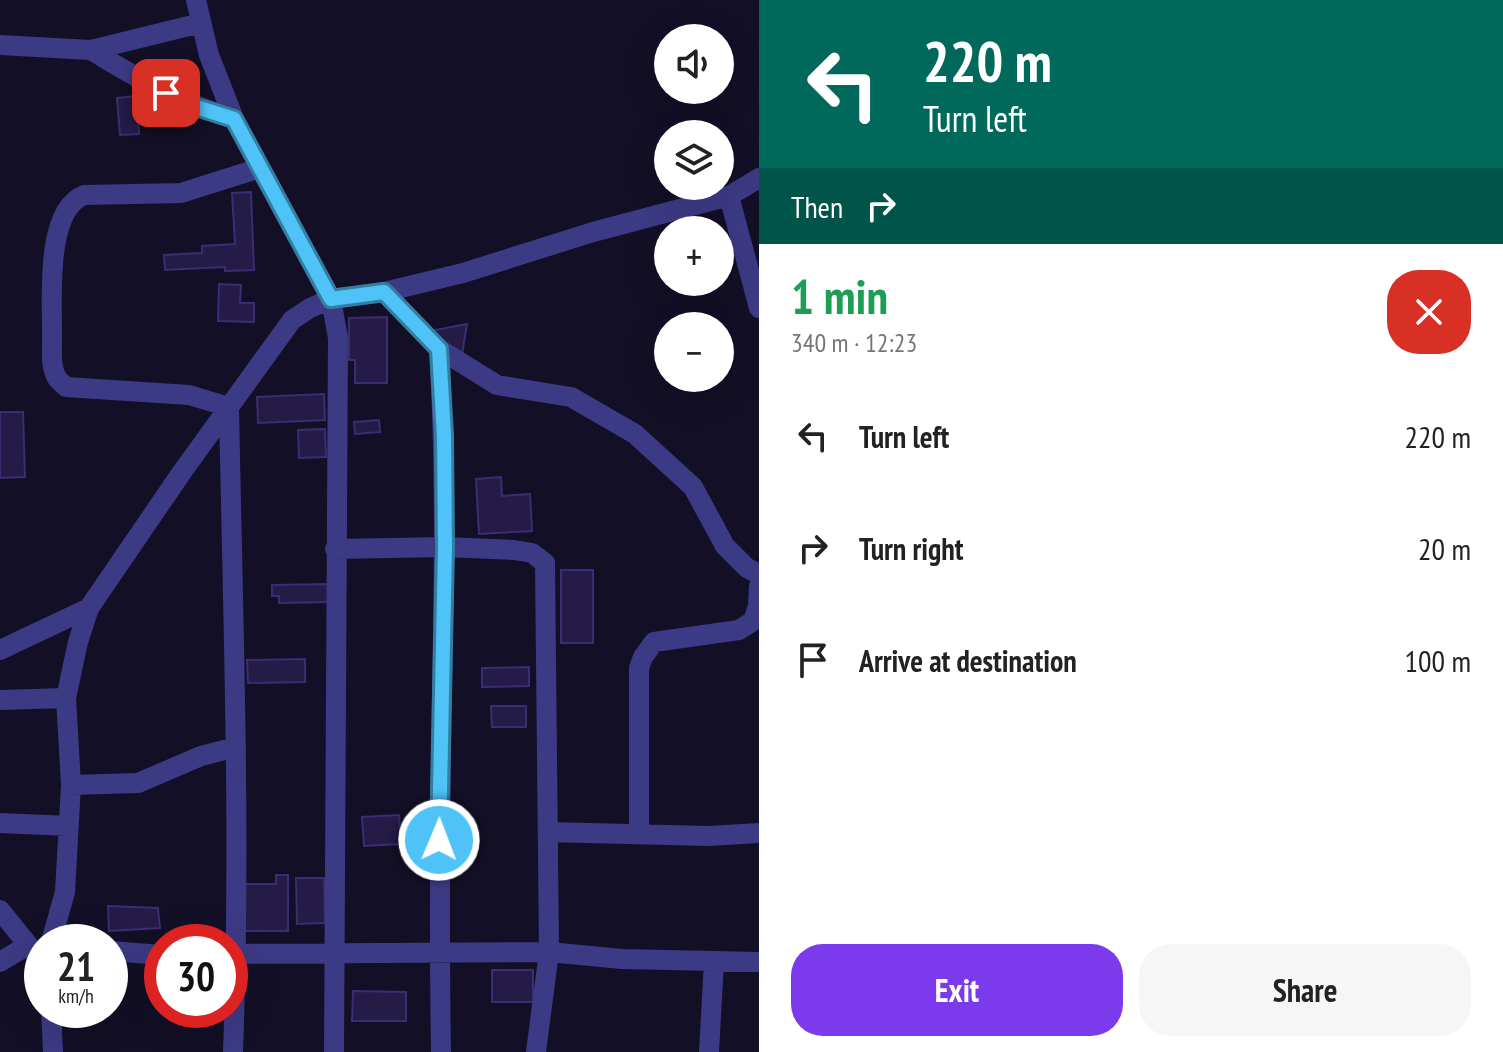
<!DOCTYPE html>
<html lang="en">
<head>
<meta charset="utf-8">
<style>
	:root { --surface:#fff; --page:#f6f6f6; --text:#222; --muted:#767676; --accent:#7c3aed }
	body { margin:0; font-family:"PT Sans Narrow",sans-serif; background:var(--page); color:var(--text); height:100vh; display:flex; flex-direction:column; font-size:30px; white-space:nowrap }
	* { box-sizing:border-box; margin:0 }
	p { font-size:26px; color:var(--muted) }
	.icon { flex:none; width:44px; height:44px; fill:none; stroke:currentColor; stroke-width:2; stroke-linecap:round; stroke-linejoin:round }
	.map { position:relative; flex:1; overflow:hidden }
	.sheet { display:flex; flex-direction:column; background:var(--surface); width:744px }
	.sheet>* { flex:none }
	.top-card { background:#00695c; color:#fff; overflow:hidden }
	.tools { position:absolute; left:654px; top:24px; display:grid; gap:16px }
	.tools a { display:grid; place-items:center; width:80px; height:80px; border-radius:50%; background:var(--surface); box-shadow:0 8px 32px #0002; font-size:40px }
	.speed { position:absolute; left:24px; top:924px; display:flex; gap:16px; font-size:40px; font-weight:700; text-align:center }
	.speed>* { display:grid; place-content:center; width:104px; height:104px; border-radius:50%; background:var(--surface); box-shadow:0 8px 32px #0002; line-height:1 }
	.speed small { font-size:20px; font-weight:400 }
	.speed .limit { border:12px solid #d22; background:#fff; color:#111 }
	.pin { position:absolute; display:grid; place-items:center; width:68px; height:68px; color:#fff; margin:-34px; border-radius:16px; box-shadow:0 4px 12px #0006 }
	.me { position:absolute; width:88px; margin:-44px; rotate:1deg; stroke-linejoin:round; filter:drop-shadow(0 0 6px #0008) }
	.turn { display:flex; align-items:center; gap:28px; height:168px; padding:0 32px; font-size:36px }
	.turn .icon { width:104px; height:104px; stroke-width:2.5 }
	.turn b { display:block; font-size:56px; line-height:68px }
	.then { display:flex; align-items:center; height:76px; padding:0 32px; background:#0003; gap:16px; font-size:30px }
	.round { display:grid; place-items:center; flex:none; width:84px; height:84px; border-radius:32px; background:var(--page) }
	.summary { display:flex; align-items:center; justify-content:space-between; height:136px; padding:0 32px }
	h1 { font-size:48px; font-weight:700; line-height:60px; color:#1e9e55 }
	.button { display:flex; gap:16px; margin-top:auto; padding:16px 32px }
	.button a { flex:1; height:92px; border-radius:32px; background:var(--accent); color:#fff; font-size:32px; font-weight:700; line-height:92px; text-align:center }
	.button a+a { background:var(--page); color:var(--text) }
	ul { padding:0; list-style:none }
	li { display:flex; align-items:center; gap:24px; height:112px; padding:0 32px }
	li div { flex:1 }
	li b { display:block; font-size:30px }
	li em { font-style:normal }
	main { display:flex; flex:1; min-height:0 }
	.map>svg:first-child { display:block }
	.building { fill:#241b47; stroke:#3b2d73; stroke-width:2 }
	.lines { fill:none; stroke-linecap:round; stroke-linejoin:round }
	.minor { stroke:#3d3a85; stroke-width:20 }
	.route-casing { stroke:#337fa1; stroke-width:20 }
	.route { stroke:#4fc3f7; stroke-width:14 }
</style>
</head>
<body>
<main>
<div class="map">
<svg width="759" height="1052" viewBox="0 0 759 1052">
	<rect width="100%" height="100%" fill="#130f26"/>
	<!-- building -->
	<path class="building" d="M136,96L139,134L120,135L117,98Z
		M251,192L254,270L225,271V267L165,270L164,255L202,253V246L235,244L232,193Z
		M219,284L241,285L240,303H254V322L218,321Z
		M387,317V383H355V360H349V318Z
		M467,324L462,355L430,331Z
		M324,394L325,420L258,423L257,397Z
		M0,412H23L25,477L0,478Z
		M379,420L380,432L355,434L354,422Z
		M325,429L326,457L299,458L298,430Z
		M501,477L502,496L530,494L532,531L479,534L476,479Z
		M561,570H593V643H561Z
		M330,584L331,602L279,603V596H272V585Z
		M305,659V682L248,683L247,660Z
		M529,667V686L482,687V668Z
		M491,706H526V727H492Z
		M399,815L401,844L364,846L362,817Z
		M276,875H288V931H245V884H276Z
		M296,878H324L325,923L297,924Z
		M108,906L158,908L160,928L109,931Z
		M492,970H533V1002H492Z
		M353,991L406,992V1021H352Z"/>
	<g class="lines">
		<!-- minor -->
		<path class="minor" d="M196,0L209,55L234,119L331,299L338,338L334,1052
			M0,45L91,50L201,23
			M91,50C139,80 181,102 234,119
			M729,196L759,308
			M384,292L439,349L497,385L571,397L635,434L693,487L725,546L747,568L759,574
			M439,349C446,465 444,579 442,694C440,814 439,933 441,1052
			M335,549L445,547L514,550L532,553L545,563L549,952L536,1052
			M0,650L89,608
			M0,700L66,698
			M71,785L138,783L201,756L236,747
			M0,823L69,826
			M548,832L708,836L759,833
			M639,834V668L643,657L654,642L739,630L753,621L758,606L759,586
			M0,910L42,962
			M51,942L65,892L71,785L66,698L78,642L89,608L182,472L292,320L310,308L331,299L384,292L463,273L593,232L729,196L759,178
			M110,951L162,955
			M230,954L549,952L622,959L759,962
			M0,962L28,945
			M51,1010L53,1052
			M233,1052C241,837 233,622 229,407L189,395L66,387C63,384 59,381 57,378C49,365 53,344 52,329C52,295 46,210 84,195L181,193L260,168
			M709,1052L714,962"/>
	</g>
	<g class="lines">
		<!-- route casing -->
		<g class="route-casing">
			<path id="route" d="M166,93L190,105L234,119L331,299L384,292L439,349L444,435L445,547L439,840"/>
		</g>
		<!-- route -->
		<use href="#route" class="route"/>
	</g>
</svg>
<div class="tools">
<a><svg class="icon" aria-label="sound" viewBox="0 0 24 24"><path d="M4 9h4l5-4v14l-5-4H4zM17 9q2 3 0 6"/></svg></a>
<a><svg class="icon" aria-label="layers" viewBox="0 0 24 24"><path d="M12 4l9 5-9 5-9-5zM3 14l9 5 9-5"/></svg></a>
<a>+</a>
<a>−</a>
</div>
<div class="speed"><div>21<small>km/h</small></div><div class="limit">30</div></div>
<div class="pin" style="left:166px;top:93px;background:#d93025"><svg class="icon" aria-label="arrive" viewBox="0 0 24 24"><path d="M6 21V4h12l-3 4 3 4H6"/></svg></div>
<svg class="me" style="left:439px;top:840px" viewBox="-20 -20 40 40"><circle r="17" fill="#4fc3f7" stroke="#fff" stroke-width="3"/><path d="M0-11L8 9 0 5-8 9z" fill="#fff"/></svg>
</div>
<section class="sheet">
<div class="top-card">
<div class="turn"><svg class="icon" aria-label="left" viewBox="0 0 24 24"><path d="M17 20v-9H6M10 6l-5 5 5 5"/></svg><div><b>220 m</b>Turn left</div></div>
<div class="then">Then<svg class="icon" aria-label="right" viewBox="0 0 24 24"><path d="M7 20v-9h11M14 6l5 5-5 5"/></svg></div>
</div>
<div class="summary"><div><h1>1 min</h1><p>340 m · 12:23</p></div><a class="round" style="background:#d93025;color:#fff"><svg class="icon" aria-label="close" viewBox="0 0 24 24"><path d="M6 6l12 12M18 6L6 18"/></svg></a></div>
<ul>
<li><svg class="icon" aria-label="left" viewBox="0 0 24 24"><path d="M17 20v-9H6M10 6l-5 5 5 5"/></svg><div><b>Turn left</b></div><em>220 m</em></li>
<li><svg class="icon" aria-label="right" viewBox="0 0 24 24"><path d="M7 20v-9h11M14 6l5 5-5 5"/></svg><div><b>Turn right</b></div><em>20 m</em></li>
<li><svg class="icon" aria-label="arrive" viewBox="0 0 24 24"><path d="M6 21V4h12l-3 4 3 4H6"/></svg><div><b>Arrive at destination</b></div><em>100 m</em></li>
</ul>
<div class="button"><a>Exit</a><a>Share</a></div>
</section>
</main>
</body>
</html>
